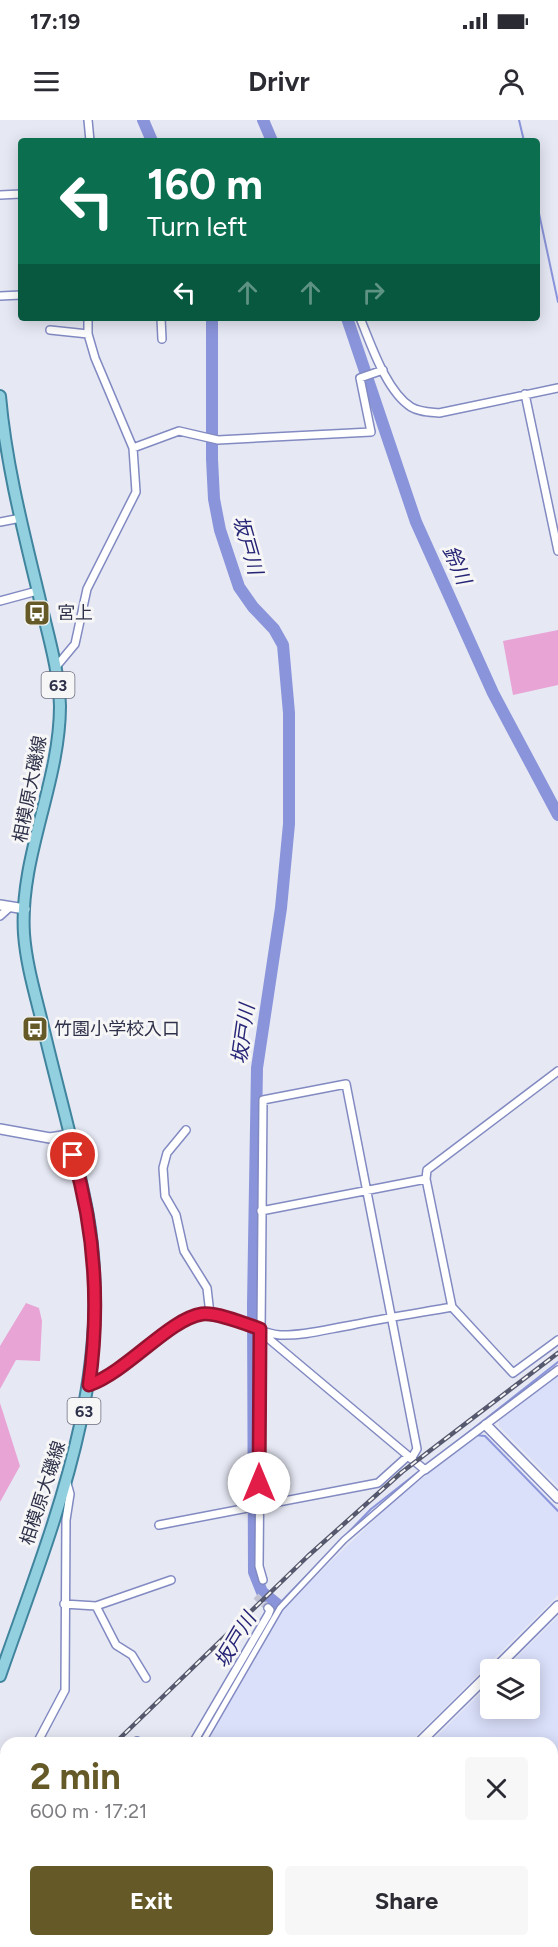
<!DOCTYPE html>
<html lang="en">
<head>
<meta charset="utf-8">
<style>
	:root { --surface:#fff; --page:#f7f7f7; --text:#2b2b33; --muted:#7c7c81; --accent:#655a27 }
	body { margin:0; font-family:Figtree,"Noto Sans JP",sans-serif; background:var(--page); color:var(--text); height:100vh; display:flex; flex-direction:column; font-size:22px; white-space:nowrap }
	* { box-sizing:border-box; margin:0 }
	p { font-size:20px; color:var(--muted) }
	.icon { flex:none; width:33px; height:33px; fill:none; stroke:currentColor; stroke-width:2; stroke-linecap:round; stroke-linejoin:round }
	.map { position:relative; flex:1; overflow:hidden }
	.details { position:absolute; left:0px; top:1617px; width:558px; height:210px; display:flex; flex-direction:column; background:var(--surface); border-radius:18px 18px 0 0; box-shadow:0 3px 15px #0003 }
	.details>* { flex:none }
	.guide { position:absolute; left:18px; top:18px; width:522px; height:183px; border-radius:6px; box-shadow:0 3px 15px #0003; background:#0b6e4f; color:#fff; overflow:hidden }
	.tools { position:absolute; left:480px; top:1539px; display:grid; gap:12px }
	.tools a { display:grid; place-items:center; width:60px; height:60px; border-radius:6px; background:var(--surface); box-shadow:0 3px 15px #0003; font-size:30px }
	.pin { position:absolute; display:grid; place-items:center; width:51px; height:51px; color:#fff; margin:-26px; border:3px solid #fff; border-radius:50%; box-shadow:0 2px 6px #0007 }
	.me { position:absolute; width:66px; margin:-33px; rotate:0deg; stroke-linejoin:round; filter:drop-shadow(0 0 4px #0008) }
	.turn { display:flex; align-items:center; gap:21px; height:126px; padding:0 30px; font-size:27px }
	.turn .icon { width:78px; height:78px; stroke-width:2.5 }
	.turn b { display:block; font-size:42px; line-height:51px }
	.lanes { display:flex; align-items:center; height:57px; padding:0 30px; background:#0003; justify-content:center; gap:30px; direction:ltr }
	.lanes .off { opacity:.35 }
	.round { display:grid; place-items:center; flex:none; width:63px; height:63px; border-radius:6px; background:var(--page) }
	.headline { display:flex; align-items:center; justify-content:space-between; height:102px; padding:0 30px }
	h1 { font-size:36px; font-weight:700; line-height:45px; color:var(--accent) }
	.primary-button { display:flex; gap:12px; margin-top:auto; padding:12px 30px }
	.primary-button a { flex:1; height:69px; border-radius:6px; background:var(--accent); color:#fff; font-size:24px; font-weight:700; line-height:69px; text-align:center }
	.primary-button a+a { background:var(--page); color:var(--text) }
	.status { display:flex; justify-content:space-between; align-items:center; height:42px; padding:0 30px; background:var(--surface); direction:ltr }
	.status svg { height:16px; fill:currentColor }
	header { display:flex; justify-content:space-between; align-items:center; height:78px; padding:0 30px; background:var(--surface); font-size:27px; font-weight:700 }
	.map>svg:first-child { display:block }
	.built { fill:#dadffa }
	.green { fill:#e9a4d6 }
	.lines { fill:none; stroke-linecap:round; stroke-linejoin:round }
	.stream { stroke:#8a94da; stroke-width:2 }
	.river { stroke:#8a94da; stroke-width:12 }
	.minor-tunnel { stroke:#c1c3d2; stroke-width:7; stroke-dasharray:7 3.5; stroke-linecap:butt }
	.pedestrian-casing { stroke:#828ac2; stroke-width:8 }
	.minor-casing { stroke:#828ac2; stroke-width:10 }
	.tertiary-casing { stroke:#828ac2; stroke-width:12 }
	.primary-casing { stroke:#40849d; stroke-width:14 }
	.pedestrian { stroke:#fff; stroke-width:5 }
	.minor { stroke:#fff; stroke-width:7 }
	.tertiary { stroke:#fff; stroke-width:9 }
	.primary { stroke:#92d0df; stroke-width:10 }
	.rail-casing { stroke:#56596e; stroke-width:4.5 }
	.rail { stroke:#f6f6f6; stroke-width:2; stroke-dasharray:7; stroke-linecap:butt }
	.route-casing { stroke:#92132f; stroke-width:15 }
	.route { stroke:#e11d48; stroke-width:10 }
	.labels { text-anchor:middle; stroke-width:6; stroke-linejoin:round; paint-order:stroke }
	.shield { fill:#f6f6f6; stroke:#6a6c7d; stroke-width:1.5 }
	.shield-label { font-size:16px; font-weight:bold; fill:#2e3149 }
	.poi-label { font-size:18px; fill:#2e3149; stroke:#f6f6f6; text-anchor:start }
	.street-label { font-size:18px; fill:#2e3149; stroke:#f6f6f6 }
	.water-label { font-size:20px; font-style:italic; fill:#272576; stroke:#f6f6f6 }
</style>
</head>
<body>
<div class="status"><b>17:19</b><svg viewBox="0 0 49 12"><path d="M0 12V9h3v3zM5 12V6h3v6zM10 12V3h3v9zM15 12V0h3v12zM26 1h20v11H26zM47 4h2v5h-2z"/></svg></div>
<header><svg class="icon" aria-label="menu" viewBox="0 0 24 24"><path d="M4 6h16M4 12h16M4 18h16"/></svg>Drivr<svg class="icon" aria-label="person" viewBox="0 0 24 24"><circle cx="12" cy="8" r="4"/><path d="M4 21q1-7 8-7t8 7"/></svg></header>
<div class="map">
<svg width="558" height="1827" viewBox="0 0 558 1827">
	<rect width="100%" height="100%" fill="#e6e8f4"/>
	<!-- built -->
	<path class="built" d="M558,1254V1366L499,1306V1300Z
		M479,1314L485,1315L558,1389V1475L409,1623H206L284,1487L396,1379Z
		M558,1497V1827H490L484,1821H552V1623H430L490,1564V1588H530V1550L505,1549Z
		M246,1821H468L474,1827H248Z"/>
	<!-- green -->
	<path class="green" d="M558,510V565L513,575L503,521Z
		M26,1183L39,1188L42,1201L40,1241L16,1240L0,1269V1226Z
		M0,1283L20,1346L0,1382Z"/>
	<g class="lines">
		<!-- stream -->
		<path class="stream" d="M519,0L524,21
			M537,84L558,182
			M475,1315L485,1316L558,1391
			M278,1485L371,1389L558,1242"/>
		<!-- river -->
		<path class="river" d="M143,0L152,21
			M263,0L272,21
			M212,198V339L214,379L220,410L239,467L253,487L274,509L283,525L289,593V704L281,788L257,948L253,1184L254,1452L262,1472L278,1485L229,1568
			M347,198L416,402L493,573L558,695"/>
		<!-- minor-tunnel -->
		<path class="minor-tunnel" d="M256,1476L268,1488"/>
		<!-- pedestrian casing -->
		<g class="pedestrian-casing">
			<path id="pedestrian" d="M202,1623L280,1488L344,1420L425,1350
				M240,1821L243,1827"/>
		</g>
		<!-- minor casing -->
		<g class="minor-casing">
			<path id="minor" d="M88,0L90,21
				M0,75L21,74
				M0,176L21,175
				M161,198L162,219
				M360,198C371,224 386,271 411,287C419,292 429,292 439,293L558,268
				M50,210L88,214
				M525,274L558,431
				M133,328L179,311L218,320L371,312L360,258L383,250
				M0,402L21,398
				M0,481L37,471
				M55,548L75,524L87,469L136,372L133,328L95,238L88,214V198
				M0,796L10,787
				M186,1010L167,1033L163,1048L165,1076L176,1095L184,1131L207,1168L210,1194
				M261,1091L426,1059
				M452,1187L513,1253L558,1220
				M266,1213L269,1219L425,1350L558,1250
				M89,1265C129,1251 166,1201 201,1195C225,1190 256,1214 280,1215C304,1216 328,1209 352,1205C385,1198 418,1193 452,1187L426,1059L427,1050L558,951
				M159,1405L378,1363L408,1336
				M263,1460L259,1446L263,980L346,964L417,1329L411,1339
				M64,1484L96,1486L171,1460
				M96,1486L116,1525L132,1535L146,1558
				M37,1623L65,1570L66,1400L70,1374L67,1363
				M135,1623L137,1621
				M193,1623L268,1495L270,1490L268,1488
				M0,1658L6,1652
				M106,1821V1827
				M152,1821L155,1827
				M225,1821V1827
				M234,1821L236,1827
				M32,1827L33,1821
				M187,1827L193,1821"/>
		</g>
		<!-- tertiary casing -->
		<g class="tertiary-casing">
			<path id="tertiary" d="M0,785L25,789
				M0,1009L50,1018L68,1015
				M486,1305L558,1378
				M494,1550L558,1486
				M419,1623L490,1553
				M0,1796L6,1795
				M472,1821L478,1827
				M212,1827L218,1821"/>
		</g>
		<!-- primary casing -->
		<g class="primary-casing">
			<path id="primary" d="M0,276C6,344 23,410 39,476C47,512 59,549 60,586C60,663 19,737 24,814C26,842 34,870 41,898C56,964 76,1030 88,1096C116,1259 52,1406 0,1556
				M0,1806L6,1816
				M9,1821L13,1827"/>
		</g>
		<!-- pedestrian -->
		<use href="#pedestrian" class="pedestrian"/>
		<!-- minor -->
		<use href="#minor" class="minor"/>
		<!-- tertiary -->
		<use href="#tertiary" class="tertiary"/>
		<!-- primary -->
		<use href="#primary" class="primary"/>
		<!-- rail casing -->
		<g class="rail-casing">
			<path id="rail" d="M115,1623L308,1436L402,1352L558,1233
				M0,1739L6,1733"/>
		</g>
		<!-- rail -->
		<use href="#rail" class="rail"/>
	</g>
	<g class="lines">
		<!-- route casing -->
		<g class="route-casing">
			<path id="route" d="M73,1035C95,1110 100,1188 89,1265C128,1251 169,1199 202,1194C216,1192 246,1204 260,1209L259,1363"/>
		</g>
		<!-- route -->
		<use href="#route" class="route"/>
	</g>
	<!-- icons -->
	<defs>
		<g id="bus-square" transform="scale(1.35)"><rect x="-9" y="-9" width="18" height="18" rx="4" fill="#655a27" stroke="#f6f6f6"/><path d="M-5-6H5V4H4V6H2V4H-2V6H-4V4H-5ZM-3.5-4V0h7V-4ZM-3.5 1.2v1.5H-2V1.2ZM2 1.2v1.5H3.5V1.2Z" fill="#fff"/></g>
	</defs>
	<g fill-rule="evenodd">
		<use href="#bus-square" x="37" y="493"/>
		<use href="#bus-square" x="35" y="909"/>
	</g>
	<g class="labels">
		<!-- shield labels -->
		<g class="shield">
			<rect x="41.5" y="552" width="33" height="26" rx="4.5"/>
			<rect x="67.5" y="1278" width="33" height="26" rx="4.5"/>
		</g>
		<g class="shield-label">
			<text x="58" y="571">63</text>
			<text x="84" y="1297">63</text>
		</g>
		<!-- poi labels -->
		<g class="poi-label">
			<text x="57" y="499">宮上</text>
			<text x="54" y="915">竹園小学校入口</text>
		</g>
		<!-- street labels -->
		<g class="street-label">
			<text transform="translate(30 669) rotate(-79)" y="6">相模原大磯線</text>
			<text transform="translate(43 1373) rotate(-72)" y="6">相模原大磯線</text>
		</g>
		<!-- water labels -->
		<g class="water-label">
			<text transform="translate(248 425) rotate(74)" y="7">坂戸川</text>
			<text transform="translate(457 445) rotate(66)" y="7">鈴川</text>
			<text transform="translate(243 914) rotate(-82)" y="7">坂戸川</text>
			<text transform="translate(235 1520) rotate(-59)" y="7">坂戸川</text>
		</g>
	</g>
</svg>
<div class="tools">
<a><svg class="icon" aria-label="layers" viewBox="0 0 24 24"><path d="M12 4l9 5-9 5-9-5zM3 14l9 5 9-5"/></svg></a>
</div>
<div class="pin" style="left:73px;top:1035px;background:#d93025"><svg class="icon" aria-label="arrive" viewBox="0 0 24 24"><path d="M6 21V4h12l-3 4 3 4H6"/></svg></div>
<svg class="me" style="left:259px;top:1363px" viewBox="-20 -20 40 40"><circle r="19" fill="#fff"/><path d="M0-13L10 11 0 6-10 11z" fill="#e11d48"/></svg>
<div class="guide">
<div class="turn"><svg class="icon" aria-label="left" viewBox="0 0 24 24"><path d="M17 20v-9H6M10 6l-5 5 5 5"/></svg><div><b>160 m</b>Turn left</div></div>
<div class="lanes"><svg class="icon" aria-label="left" viewBox="0 0 24 24"><path d="M17 20v-9H6M10 6l-5 5 5 5"/></svg><svg class="icon off" aria-label="ahead" viewBox="0 0 24 24"><path d="M12 20V5M6 11l6-6 6 6"/></svg><svg class="icon off" aria-label="ahead" viewBox="0 0 24 24"><path d="M12 20V5M6 11l6-6 6 6"/></svg><svg class="icon off" aria-label="right" viewBox="0 0 24 24"><path d="M7 20v-9h11M14 6l5 5-5 5"/></svg></div>
</div>
<section class="details">
<div class="headline"><div><h1>2 min</h1><p>600 m · 17:21</p></div><a class="round"><svg class="icon" aria-label="close" viewBox="0 0 24 24"><path d="M6 6l12 12M18 6L6 18"/></svg></a></div>
<div class="primary-button"><a>Exit</a><a>Share</a></div>
</section>
</div>
</body>
</html>
